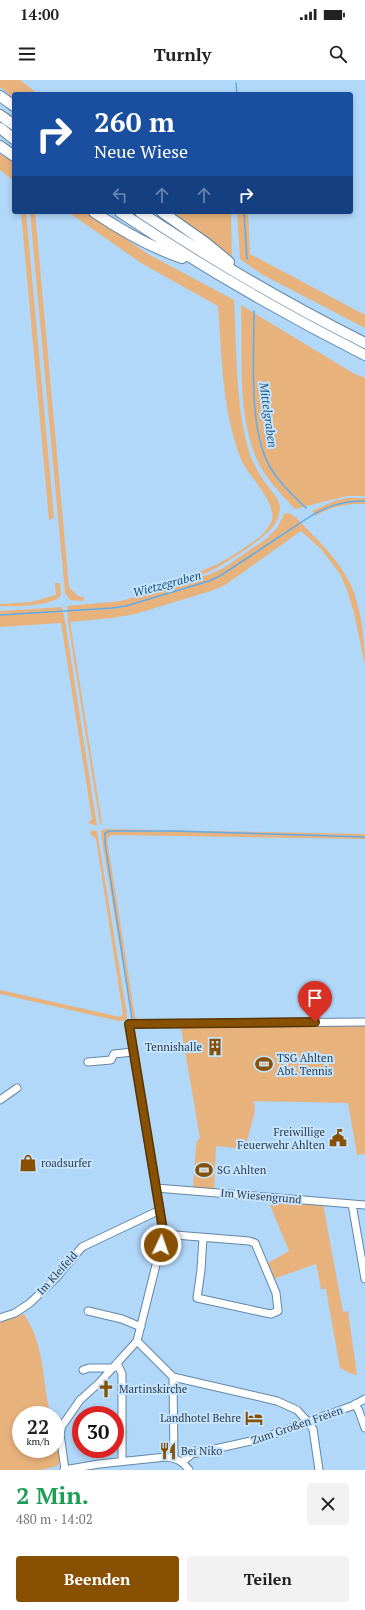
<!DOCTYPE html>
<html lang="de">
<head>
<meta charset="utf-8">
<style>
	:root { --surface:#fff; --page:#f2f2f2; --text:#222; --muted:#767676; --accent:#885003 }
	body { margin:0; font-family:"PT Serif",serif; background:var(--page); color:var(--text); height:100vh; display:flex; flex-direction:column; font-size:15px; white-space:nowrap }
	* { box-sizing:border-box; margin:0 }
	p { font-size:13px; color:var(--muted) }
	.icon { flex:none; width:22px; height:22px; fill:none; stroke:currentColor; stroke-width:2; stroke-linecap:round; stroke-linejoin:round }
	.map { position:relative; height:1390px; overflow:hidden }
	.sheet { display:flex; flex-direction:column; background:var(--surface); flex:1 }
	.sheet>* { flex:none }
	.guide { position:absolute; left:12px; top:12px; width:341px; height:122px; border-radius:4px; box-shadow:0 2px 6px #0003; background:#1a4fa0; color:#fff; overflow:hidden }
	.speed { position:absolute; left:12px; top:1326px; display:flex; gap:8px; font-size:20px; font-weight:700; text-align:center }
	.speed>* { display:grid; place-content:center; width:52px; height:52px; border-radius:50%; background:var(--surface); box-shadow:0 2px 6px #0003; line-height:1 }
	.speed small { font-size:10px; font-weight:400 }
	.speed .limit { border:6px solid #d22; background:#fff; color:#111 }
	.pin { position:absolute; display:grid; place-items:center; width:34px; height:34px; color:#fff; margin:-41px -17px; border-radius:50% 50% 50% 0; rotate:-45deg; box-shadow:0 0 4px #0007 }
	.pin .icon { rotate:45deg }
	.me { position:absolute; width:44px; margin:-22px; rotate:3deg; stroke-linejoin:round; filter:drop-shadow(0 0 3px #0008) }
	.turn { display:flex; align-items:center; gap:14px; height:84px; padding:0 16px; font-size:18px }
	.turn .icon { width:52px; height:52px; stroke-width:2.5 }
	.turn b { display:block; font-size:28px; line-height:34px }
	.lanes { display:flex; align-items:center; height:38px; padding:0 16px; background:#0003; justify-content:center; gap:20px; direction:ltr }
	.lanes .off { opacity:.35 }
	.round { display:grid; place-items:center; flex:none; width:42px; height:42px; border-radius:4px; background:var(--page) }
	.head { display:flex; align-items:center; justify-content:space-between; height:68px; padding:0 16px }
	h1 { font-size:24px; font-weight:800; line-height:30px; color:#1e9e55 }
	.action { display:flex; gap:8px; margin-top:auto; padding:8px 16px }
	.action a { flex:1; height:46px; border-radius:4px; background:var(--accent); color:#fff; font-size:16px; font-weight:800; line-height:46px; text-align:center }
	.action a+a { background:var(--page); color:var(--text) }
	.status { display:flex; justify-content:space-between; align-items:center; height:28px; padding:0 20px; background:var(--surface); direction:ltr }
	.status svg { height:11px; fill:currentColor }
	header { display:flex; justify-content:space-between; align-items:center; height:52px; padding:0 16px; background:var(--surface); font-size:18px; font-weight:800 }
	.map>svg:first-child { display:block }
	.green { fill:#e8b27c }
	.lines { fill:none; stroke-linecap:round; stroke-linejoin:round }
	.stream { stroke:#5eaceb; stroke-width:1.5 }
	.minor-casing { stroke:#6387a6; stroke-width:9 }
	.highway-casing { stroke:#6387a6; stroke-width:12 }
	.minor { stroke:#fff; stroke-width:7 }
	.highway { stroke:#fff; stroke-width:10 }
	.route-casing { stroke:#583402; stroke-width:10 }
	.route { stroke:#885003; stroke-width:7 }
	.labels { text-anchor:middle; stroke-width:4; stroke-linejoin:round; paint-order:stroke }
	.poi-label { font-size:11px; fill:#2d3d4a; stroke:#c5e4ff; text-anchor:start }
	.street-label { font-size:11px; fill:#2d3d4a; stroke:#c5e4ff }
	.water-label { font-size:12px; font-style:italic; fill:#19527b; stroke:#c5e4ff }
</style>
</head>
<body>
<div class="status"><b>14:00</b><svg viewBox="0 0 49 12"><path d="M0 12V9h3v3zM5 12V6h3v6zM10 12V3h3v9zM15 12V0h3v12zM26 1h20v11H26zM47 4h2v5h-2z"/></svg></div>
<header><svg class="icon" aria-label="menu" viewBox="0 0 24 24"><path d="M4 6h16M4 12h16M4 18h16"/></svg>Turnly<svg class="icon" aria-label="search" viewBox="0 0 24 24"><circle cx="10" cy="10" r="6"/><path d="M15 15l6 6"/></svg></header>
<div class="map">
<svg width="365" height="1390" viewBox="0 0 365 1390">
	<rect width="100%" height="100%" fill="#b1d7f9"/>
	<!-- green -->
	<path class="green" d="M0,0H20L38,14H14V18L0,7Z
		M0,74L14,82V101L0,90Z
		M21,132H26L54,438L49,440Z
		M30,132H35L69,507L78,516L84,517L83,521L70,520L65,513Z
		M68,132H87L148,174L234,220C237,269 235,325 249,371C252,382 258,392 264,401C270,410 281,419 280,430C279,437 275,446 269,451C257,463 222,486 206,493C194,497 183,500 170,500C185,496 200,492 213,486C222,483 259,459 264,453C266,450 271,443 272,440C276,421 248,396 241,379C222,331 222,277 218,226L141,183Z
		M170,132H231L232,177Z
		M237,132H248L250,174L365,235V248L263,195L240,179Z
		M241,225L353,293L365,298V416H347L295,429C282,415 268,401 259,384C236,335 243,277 241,225Z
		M347,418H365V424C349,423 329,427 315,436L312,431L334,421Z
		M287,433C295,434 302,444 308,450C324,466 340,483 350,503C361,526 365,560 365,585L354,533L347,510L340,494L321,469L301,451L225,505L211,511L135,534L112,538L70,542L102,743L100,744L68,542L67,526L121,521L211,494L225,487L266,459L277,448L284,434Z
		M55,503H60L61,515C56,526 12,527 0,526V524L31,522L56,515Z
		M62,527L65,541L97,746L88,743L92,739L61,543L0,547V531Z
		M107,749L365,754V759L111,755L107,759L135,937L140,941L365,938V939L135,941L132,940L102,760L101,751L103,750Z
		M92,750L97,751L127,935L126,940L119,941L0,914V910L120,937L123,934L96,759L90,754Z
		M365,945V1074L357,1075L348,1023L254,1021L255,1031L245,1069L216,1066L214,1110L193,1108L196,1065L197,1061L200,1058L181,948Z
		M276,1120L323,1124L343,1232L348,1231L357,1295L352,1294L340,1288L326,1209H321L316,1184L273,1199L271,1194L273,1192L268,1183L289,1171L270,1125Z
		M24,1234C46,1268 41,1299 51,1335H21V1369H55V1349L61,1380L57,1386L41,1390H0V1243Z"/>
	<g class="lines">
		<!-- stream -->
		<path class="stream" d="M236,3L237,14
			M244,132L247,179
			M254,231C254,274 248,349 270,387C279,403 293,415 306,428
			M0,535L112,528L126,526L209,501L220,496C240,483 259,470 279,457C309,438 327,420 365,421
			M132,939L105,763V753L110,751H173L365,757"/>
		<!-- minor casing -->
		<g class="minor-casing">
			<path id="minor" d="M88,982L111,980L114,974L133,972
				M0,1020L17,1008
				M156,1108L365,1125
				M352,1124L365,1199
				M163,1154L249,1161L255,1163L276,1213L278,1231L271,1234L261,1232L197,1218L201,1190L203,1158
				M88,1231L122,1239L141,1247
				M0,1238L15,1233L30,1223L56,1198L82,1167L160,1130
				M137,1261L173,1297L277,1321L297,1330L308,1342L313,1349L319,1390
				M117,1283L122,1294V1381
				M83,1290L89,1288H113
				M173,1297L174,1378
				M355,1324L359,1331L365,1348
				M182,1382L192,1374L260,1359L352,1326L365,1319
				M64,1390L99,1384L166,1377C176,1378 183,1381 189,1390
				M65,1390L60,1354L62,1346L80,1320L99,1303L137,1261L161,1165L163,1150L129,944L365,942"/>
		</g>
		<!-- highway casing -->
		<g class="highway-casing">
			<path id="highway" d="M0,16L14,26
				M0,35L14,45
				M0,48L14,59
				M0,66L14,76
				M94,132C122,151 150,167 182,178
				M120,132C199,185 280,232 365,275
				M140,132C212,180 287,224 365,263
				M162,132L206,163L229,182"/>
		</g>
		<!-- minor -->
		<use href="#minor" class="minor"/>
		<!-- highway -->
		<use href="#highway" class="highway"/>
	</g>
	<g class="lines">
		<!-- route casing -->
		<g class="route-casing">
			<path id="route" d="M161,1165L163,1150L129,944L315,942"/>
		</g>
		<!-- route -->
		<use href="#route" class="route"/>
	</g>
	<!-- icons -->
	<defs>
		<g id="building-bare" transform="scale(1.38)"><path d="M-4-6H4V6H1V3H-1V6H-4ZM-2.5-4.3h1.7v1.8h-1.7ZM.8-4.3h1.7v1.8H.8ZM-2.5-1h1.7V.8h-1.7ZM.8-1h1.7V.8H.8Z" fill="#885003" stroke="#c5e4ff" stroke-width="2.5" paint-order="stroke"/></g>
		<g id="stadium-bare" transform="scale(1.38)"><path d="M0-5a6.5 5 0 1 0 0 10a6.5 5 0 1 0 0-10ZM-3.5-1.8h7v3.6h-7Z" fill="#885003" stroke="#c5e4ff" stroke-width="2.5" paint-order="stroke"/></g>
		<g id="civic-bare" transform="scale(1.38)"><path d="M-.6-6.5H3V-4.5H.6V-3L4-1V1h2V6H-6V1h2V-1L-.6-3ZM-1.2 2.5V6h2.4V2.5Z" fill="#885003" stroke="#c5e4ff" stroke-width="2.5" paint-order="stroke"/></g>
		<g id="shop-bare" transform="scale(1.38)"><path d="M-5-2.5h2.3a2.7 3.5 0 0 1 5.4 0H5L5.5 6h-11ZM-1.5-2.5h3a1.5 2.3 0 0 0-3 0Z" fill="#885003" stroke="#c5e4ff" stroke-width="2.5" paint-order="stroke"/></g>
		<g id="church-bare" transform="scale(1.38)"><path d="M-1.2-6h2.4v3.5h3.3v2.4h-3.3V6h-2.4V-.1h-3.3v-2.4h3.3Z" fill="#885003" stroke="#c5e4ff" stroke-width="2.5" paint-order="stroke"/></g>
		<g id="hotel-bare" transform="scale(1.38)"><path d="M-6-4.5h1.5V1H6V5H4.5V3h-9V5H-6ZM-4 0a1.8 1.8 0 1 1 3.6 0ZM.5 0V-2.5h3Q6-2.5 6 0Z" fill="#885003" stroke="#c5e4ff" stroke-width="2.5" paint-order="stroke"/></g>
		<g id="restaurant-bare" transform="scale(1.38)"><path d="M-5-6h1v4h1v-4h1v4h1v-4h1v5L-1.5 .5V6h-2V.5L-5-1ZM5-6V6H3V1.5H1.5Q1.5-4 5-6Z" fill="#885003" stroke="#c5e4ff" stroke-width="2.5" paint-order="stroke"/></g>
	</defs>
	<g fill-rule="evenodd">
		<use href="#building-bare" x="215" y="967"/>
		<use href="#stadium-bare" x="264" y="984"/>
		<use href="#civic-bare" x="338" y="1058"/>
		<use href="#shop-bare" x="28" y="1083"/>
		<use href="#stadium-bare" x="204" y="1090"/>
		<use href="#church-bare" x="106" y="1309"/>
		<use href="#hotel-bare" x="254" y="1338"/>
		<use href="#restaurant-bare" x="168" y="1371"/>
	</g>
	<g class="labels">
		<!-- poi labels -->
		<g class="poi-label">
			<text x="202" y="971" text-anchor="end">Tennishalle</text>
			<text x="277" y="982">TSG Ahlten<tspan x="277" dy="13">Abt. Tennis</tspan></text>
			<text x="325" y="1056" text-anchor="end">Freiwillige<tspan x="325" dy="13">Feuerwehr Ahlten</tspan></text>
			<text x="41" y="1087">roadsurfer</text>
			<text x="217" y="1094">SG Ahlten</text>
			<text x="119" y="1313">Martinskirche</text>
			<text x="241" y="1342" text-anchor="end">Landhotel Behre</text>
			<text x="181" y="1375">Bei Niko</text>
		</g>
		<!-- street labels -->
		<g class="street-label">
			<text transform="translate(261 1116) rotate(5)" y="4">Im Wiesengrund</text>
			<text transform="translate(57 1193) rotate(-48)" y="4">Im Kleifeld</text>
			<text transform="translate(297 1345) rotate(-19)" y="4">Zum Großen Freien</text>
		</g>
		<!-- water labels -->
		<g class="water-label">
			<text transform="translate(268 335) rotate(82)" y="4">Mittelgraben</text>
			<text transform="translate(167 504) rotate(-15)" y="4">Wietzegraben</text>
		</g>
	</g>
</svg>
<div class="speed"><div>22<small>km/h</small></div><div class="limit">30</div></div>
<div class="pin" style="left:315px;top:942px;background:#d93025"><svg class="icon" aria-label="arrive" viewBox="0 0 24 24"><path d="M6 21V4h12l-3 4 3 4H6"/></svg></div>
<svg class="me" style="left:161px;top:1165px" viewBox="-20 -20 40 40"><circle r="17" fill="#885003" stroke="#fff" stroke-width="3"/><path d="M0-11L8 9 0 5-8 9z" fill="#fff"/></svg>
<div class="guide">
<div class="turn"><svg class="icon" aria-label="right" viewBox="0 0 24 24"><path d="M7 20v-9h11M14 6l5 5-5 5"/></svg><div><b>260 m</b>Neue Wiese</div></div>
<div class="lanes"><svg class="icon off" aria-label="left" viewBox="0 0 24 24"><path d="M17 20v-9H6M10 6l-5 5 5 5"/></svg><svg class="icon off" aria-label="ahead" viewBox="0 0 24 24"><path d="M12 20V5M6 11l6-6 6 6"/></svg><svg class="icon off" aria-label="ahead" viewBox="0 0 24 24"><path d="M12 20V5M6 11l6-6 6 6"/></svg><svg class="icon" aria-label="right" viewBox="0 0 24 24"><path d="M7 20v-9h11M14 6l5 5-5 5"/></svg></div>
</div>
</div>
<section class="sheet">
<div class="head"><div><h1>2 Min.</h1><p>480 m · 14:02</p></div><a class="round"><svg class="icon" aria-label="close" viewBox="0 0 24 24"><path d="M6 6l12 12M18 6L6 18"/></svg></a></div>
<div class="action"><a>Beenden</a><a>Teilen</a></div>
</section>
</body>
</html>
